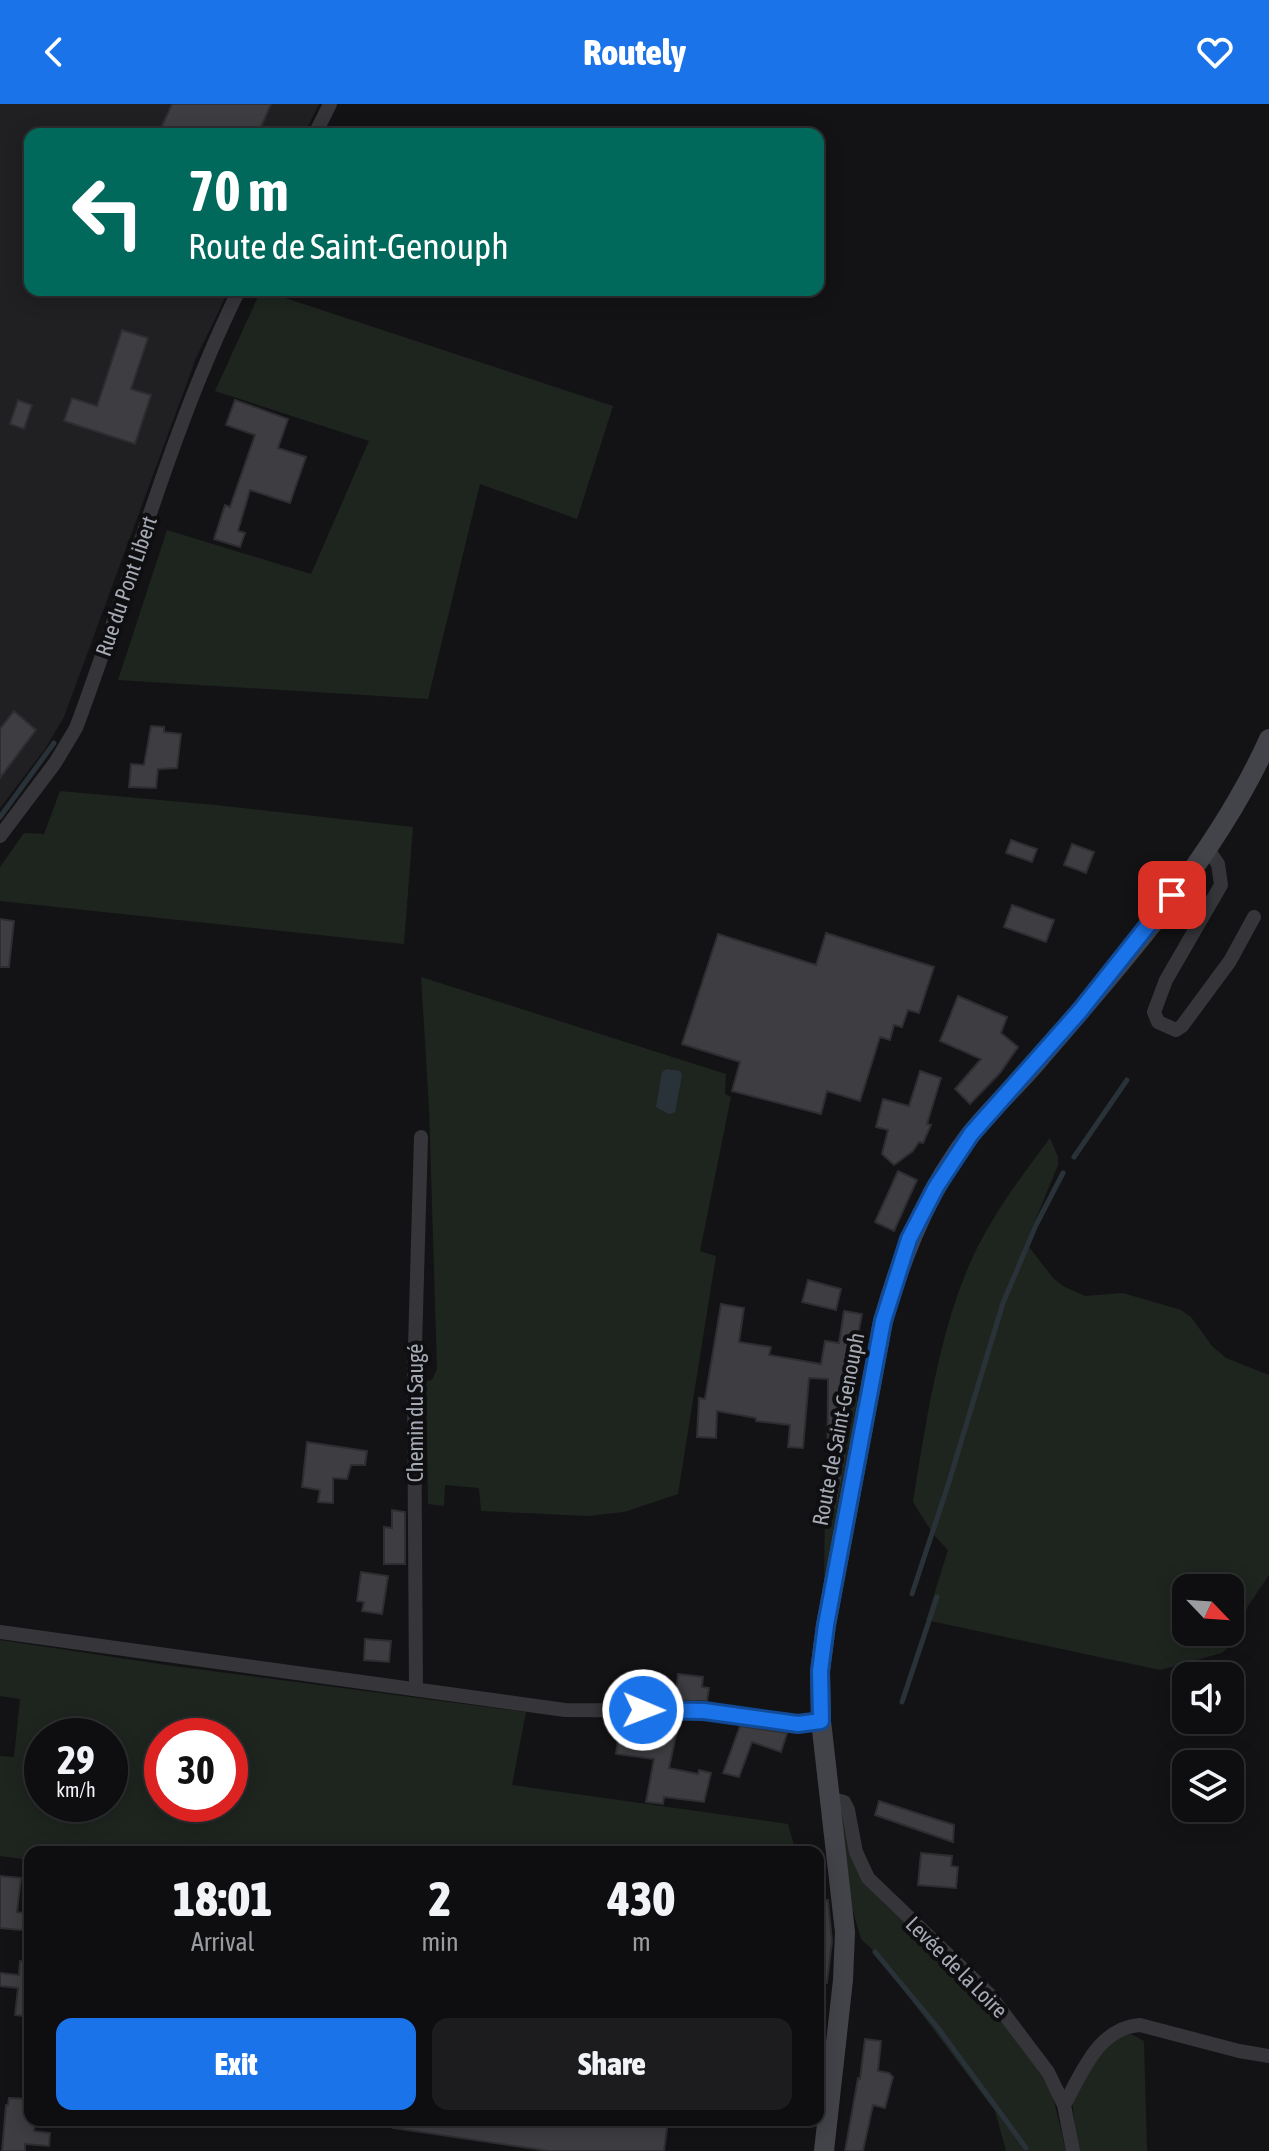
<!DOCTYPE html>
<html lang="en">
<head>
<meta charset="utf-8">
<style>
	:root { --surface:#0e0e10; --page:#1c1c1e; --text:#f1f3f6; --muted:#9b9c9f; --line:#2e2e30; --accent:#1a73e8 }
	body { margin:0; font-family:"Asap Condensed",sans-serif; background:var(--page); color:var(--text); height:100vh; display:flex; flex-direction:column; font-size:30px; white-space:nowrap }
	* { box-sizing:border-box; margin:0 }
	p { font-size:26px; color:var(--muted) }
	.icon { flex:none; width:44px; height:44px; fill:none; stroke:currentColor; stroke-width:2; stroke-linecap:round; stroke-linejoin:round }
	.map { position:relative; flex:1; overflow:hidden }
	.panel { position:absolute; left:24px; top:1742px; width:800px; height:280px; display:flex; flex-direction:column; background:var(--surface); border-radius:16px; box-shadow:0 4px 20px #0003,0 0 0 2px var(--line) }
	.panel>* { flex:none }
	.banner { position:absolute; left:24px; top:24px; width:800px; height:168px; border-radius:16px; box-shadow:0 4px 20px #0003,0 0 0 2px var(--line); background:#00695c; color:#fff; overflow:hidden }
	.needle { width:52px; rotate:115deg }
	.tools { position:absolute; left:1172px; top:1470px; display:grid; gap:16px }
	.tools a { display:grid; place-items:center; width:72px; height:72px; border-radius:16px; background:var(--surface); box-shadow:0 4px 20px #0003,0 0 0 2px var(--line); font-size:40px }
	.speed { position:absolute; left:24px; top:1614px; display:flex; gap:16px; font-size:40px; font-weight:700; text-align:center }
	.speed>* { display:grid; place-content:center; width:104px; height:104px; border-radius:50%; background:var(--surface); box-shadow:0 4px 20px #0003,0 0 0 2px var(--line); line-height:1 }
	.speed small { font-size:20px; font-weight:400 }
	.speed .limit { border:12px solid #d22; background:#fff; color:#111 }
	.pin { position:absolute; display:grid; place-items:center; width:68px; height:68px; color:#fff; margin:-34px; border-radius:16px; box-shadow:0 4px 12px #0006 }
	.me { position:absolute; width:88px; margin:-44px; rotate:91deg; stroke-linejoin:round; filter:drop-shadow(0 0 6px #0008) }
	.turn { display:flex; align-items:center; gap:28px; height:168px; padding:0 32px; font-size:36px }
	.turn .icon { width:104px; height:104px; stroke-width:2.5 }
	.turn b { display:block; font-size:56px; line-height:68px }
	.eta { display:flex; justify-content:space-evenly; align-items:center; height:136px; text-align:center }
	.eta b { font-size:48px; font-weight:800; line-height:56px }
	.primary-button { display:flex; gap:16px; margin-top:auto; padding:16px 32px }
	.primary-button a { flex:1; height:92px; border-radius:16px; background:var(--accent); color:#fff; font-size:32px; font-weight:800; line-height:92px; text-align:center }
	.primary-button a+a { background:var(--page); color:var(--text) }
	header { display:flex; justify-content:space-between; align-items:center; height:104px; padding:0 32px; background:var(--accent); color:#fff; font-size:36px; font-weight:800 }
	.map>svg:first-child { display:block }
	.built { fill:#201f22 }
	.green { fill:#1e251f; fill-rule:evenodd }
	.water { fill:#2a3239 }
	.lines { fill:none; stroke-linecap:round; stroke-linejoin:round }
	.stream { stroke:#2a3239; stroke-width:5 }
	.building { fill:#3e3e42; stroke:#2e2d31; stroke-width:2 }
	.street { stroke:#35353a; stroke-width:14 }
	.secondary { stroke:#43444a; stroke-width:20 }
	.route-casing { stroke:#114b97; stroke-width:20 }
	.route { stroke:#1a73e8; stroke-width:14 }
	.labels { text-anchor:middle; stroke-width:8; stroke-linejoin:round; paint-order:stroke }
	.street-label { font-size:22px; fill:#a5aab5; stroke:#0f0e10 }
</style>
</head>
<body>
<header><svg class="icon" aria-label="back" viewBox="0 0 24 24"><path d="M15 5l-7 7 7 7"/></svg>Routely<svg class="icon" aria-label="heart" viewBox="0 0 24 24"><path d="M12 20l-8-8c-3-5 5-10 8-4 3-6 11-1 8 4z"/></svg></header>
<div class="map">
<svg width="1269" height="2047" viewBox="0 0 1269 2047">
	<rect width="100%" height="100%" fill="#131315"/>
	<!-- built -->
	<path class="built" d="M0,0H319L304,30H30V186H229L196,254L64,613L45,645L0,704Z"/>
	<!-- green -->
	<path class="green" d="M261,186L613,302L577,415L480,380L428,595L118,576L167,426L311,470L369,337L215,287Z
		M60,687L215,701L413,723L404,840L0,797V763L24,729L44,730Z
		M421,873L726,970L725,990L731,993L700,1147L716,1152L678,1390L624,1408L588,1412L481,1407L479,1384L445,1381L444,1402L428,1400L426,1277L432,1276L437,1265L429,1002Z
		M1050,1034L1058,1053V1061L1026,1139L1053,1174L1063,1182L1085,1192L1123,1189L1181,1206L1191,1213L1212,1242L1226,1254L1269,1271V1471L1248,1502L1231,1541L1222,1549L1160,1566L926,1516L948,1446L933,1430L913,1398C926,1317 941,1215 978,1142C998,1103 1024,1069 1050,1034ZM1186,1484H1230V1528H1186Z
		M854,1259L858,1302L824,1489L825,1399L829,1393L826,1385H837L843,1365Z
		M0,1536L173,1562L526,1608L512,1681L788,1720L796,1748H30V1756L0,1752V1652L14,1653L20,1595L0,1592ZM42,1632H110V1700H42ZM162,1632H230V1700H162Z
		M840,1706L852,1754L980,1888L1031,1951L1053,1993L1066,2047H1006L995,2007L875,1848L861,1835L851,1800Z
		M1131,1930L1144,1937L1147,2047H1078L1072,1997L1091,1963L1116,1933Z"/>
	<!-- water -->
	<path class="water" d="M667,965L680,967L682,971L675,1008L669,1010L656,1003L662,968Z"/>
	<g class="lines">
		<!-- stream -->
		<path class="stream" d="M0,713L54,639
			M1074,1053L1127,976
			M912,1490L948,1381L1003,1199L1036,1121L1063,1069
			M902,1598L937,1493
			M875,1848L938,1924L1026,2044"/>
	</g>
	<!-- building -->
	<path class="building" d="M172,0H271L258,30H158Z
		M122,226L148,234L131,285L151,291L135,340L64,317L72,294L97,302Z
		M18,296L32,301L24,325L10,320Z
		M235,296L288,315L278,344L306,353L290,399L250,386L238,427L245,429L240,443L214,435L225,401L230,403L255,331L226,321Z
		M14,607L36,626L0,674V625Z
		M151,622L164,623V628L181,630L177,664L158,665L156,684L129,683L131,660L144,661Z
		M1011,736L1037,745L1032,758L1006,749Z
		M1072,740L1094,748L1086,769L1064,761Z
		M1012,801L1054,816L1046,838L1004,823Z
		M0,815L14,817L9,863H0Z
		M826,829L934,863L919,909L908,906L902,923L894,921L890,936L880,933L860,997L827,987L821,1010L732,987L740,958L682,940L718,830L816,861Z
		M958,892L1007,913L1001,929L1018,943L1000,969L970,1000L955,985L981,955L940,937Z
		M920,967L941,974L927,1020L931,1021L923,1039L919,1038L913,1047L894,1061L882,1050L888,1026L876,1023L883,995L909,1002Z
		M898,1067L917,1076L894,1127L875,1118Z
		M808,1176L841,1185L836,1206L802,1198Z
		M721,1200L744,1204L739,1238L771,1243L769,1251L821,1260L825,1237L839,1239L844,1207L862,1210L851,1269L844,1356L834,1406H827L828,1275L809,1274L803,1344L788,1343L790,1321L756,1317V1314L717,1307L716,1334L697,1333L699,1294L705,1295Z
		M307,1338L367,1347L365,1361H351L347,1375L333,1374V1399L318,1398L320,1386L302,1383Z
		M392,1406L405,1408V1460H384V1423L392,1424Z
		M361,1468L388,1472L382,1510L362,1507L364,1498L357,1497Z
		M365,1535L391,1537L389,1558L364,1556Z
		M678,1570L703,1573L702,1583L709,1584L707,1597H675Z
		M621,1616L679,1617L669,1664L698,1670L699,1666L711,1669L704,1698L664,1693L663,1700L646,1698L654,1655L616,1650Z
		M740,1622L787,1629L781,1648L752,1638L739,1673L723,1669Z
		M879,1697L954,1721L953,1738L875,1711Z
		M921,1749L952,1752L951,1762L958,1763L956,1784L918,1781Z
		M0,1772L21,1774L17,1808L30,1810V1827L0,1824Z
		M818,1796H828L832,1837L827,1879H818Z
		M20,1857L30,1858V1913L15,1911L18,1884L0,1882V1869L19,1871Z
		M865,1935L881,1937L878,1967L889,1969L893,1973L885,2004L873,2001L863,2047H845L858,1974L860,1975Z
		M9,1994L30,1995V2016H35L34,2027L50,2029L49,2042L25,2040V2047H2L6,2001H8Z
		M394,2016H658L668,2017L664,2047H549L393,2024Z"/>
	<g class="lines">
		<!-- street -->
		<path class="street" d="M315,30L330,0
			M0,732L55,659L76,624C131,478 170,326 239,186
			M1207,744L1218,760L1221,781L1166,876L1154,908L1158,918L1176,926L1182,922L1230,857L1254,813
			M0,1528L565,1606L704,1607L798,1620L821,1617
			M416,1585L414,1277L421,1033
			M829,1694L844,1698L848,1706L856,1748L868,1774L989,1890L1048,1968L1064,2001L1073,2047
			M1064,2001C1082,1969 1098,1924 1140,1921L1239,1947L1269,1952"/>
		<!-- secondary -->
		<path class="secondary" d="M824,2047L843,1876L845,1828L821,1617L820,1567L826,1521L883,1217C900,1158 921,1102 956,1051C979,1015 1012,987 1039,955C1121,860 1218,750 1269,635"/>
	</g>
	<g class="lines">
		<!-- route casing -->
		<g class="route-casing">
			<path id="route" d="M643,1606L704,1607L798,1620L821,1617L820,1567L826,1521L883,1217L909,1135L936,1083L971,1030L1080,907L1172,791"/>
		</g>
		<!-- route -->
		<use href="#route" class="route"/>
	</g>
	<g class="labels">
		<!-- street labels -->
		<g class="street-label">
			<text transform="translate(126 482) rotate(-71)" y="8">Rue du Pont Libert</text>
			<text transform="translate(415 1309) rotate(-90)" y="8">Chemin du Saugé</text>
			<text transform="translate(838 1325) rotate(-79)" y="8">Route de Saint-Genouph</text>
			<text transform="translate(957 1863) rotate(45)" y="8">Levée de la Loire</text>
		</g>
	</g>
</svg>
<div class="tools">
<a><svg class="needle" viewBox="-14 -14 28 28"><path d="M0-13l5 13h-10z" fill="#e53935"/><path d="M0 13l5-13h-10z" fill="#9b9c9f"/></svg></a>
<a><svg class="icon" aria-label="sound" viewBox="0 0 24 24"><path d="M4 9h4l5-4v14l-5-4H4zM17 9q2 3 0 6"/></svg></a>
<a><svg class="icon" aria-label="layers" viewBox="0 0 24 24"><path d="M12 4l9 5-9 5-9-5zM3 14l9 5 9-5"/></svg></a>
</div>
<div class="speed"><div>29<small>km/h</small></div><div class="limit">30</div></div>
<div class="pin" style="left:1172px;top:791px;background:#d93025"><svg class="icon" aria-label="arrive" viewBox="0 0 24 24"><path d="M6 21V4h12l-3 4 3 4H6"/></svg></div>
<svg class="me" style="left:643px;top:1606px" viewBox="-20 -20 40 40"><circle r="17" fill="#1a73e8" stroke="#fff" stroke-width="3"/><path d="M0-11L8 9 0 5-8 9z" fill="#fff"/></svg>
<div class="banner">
<div class="turn"><svg class="icon" aria-label="left" viewBox="0 0 24 24"><path d="M17 20v-9H6M10 6l-5 5 5 5"/></svg><div><b>70 m</b>Route de Saint-Genouph</div></div>
</div>
<section class="panel">
<div class="eta">
<div><b>18:01</b><p>Arrival</p></div>
<div><b>2</b><p>min</p></div>
<div><b>430</b><p>m</p></div>
</div>
<div class="primary-button"><a>Exit</a><a>Share</a></div>
</section>
</div>
</body>
</html>
